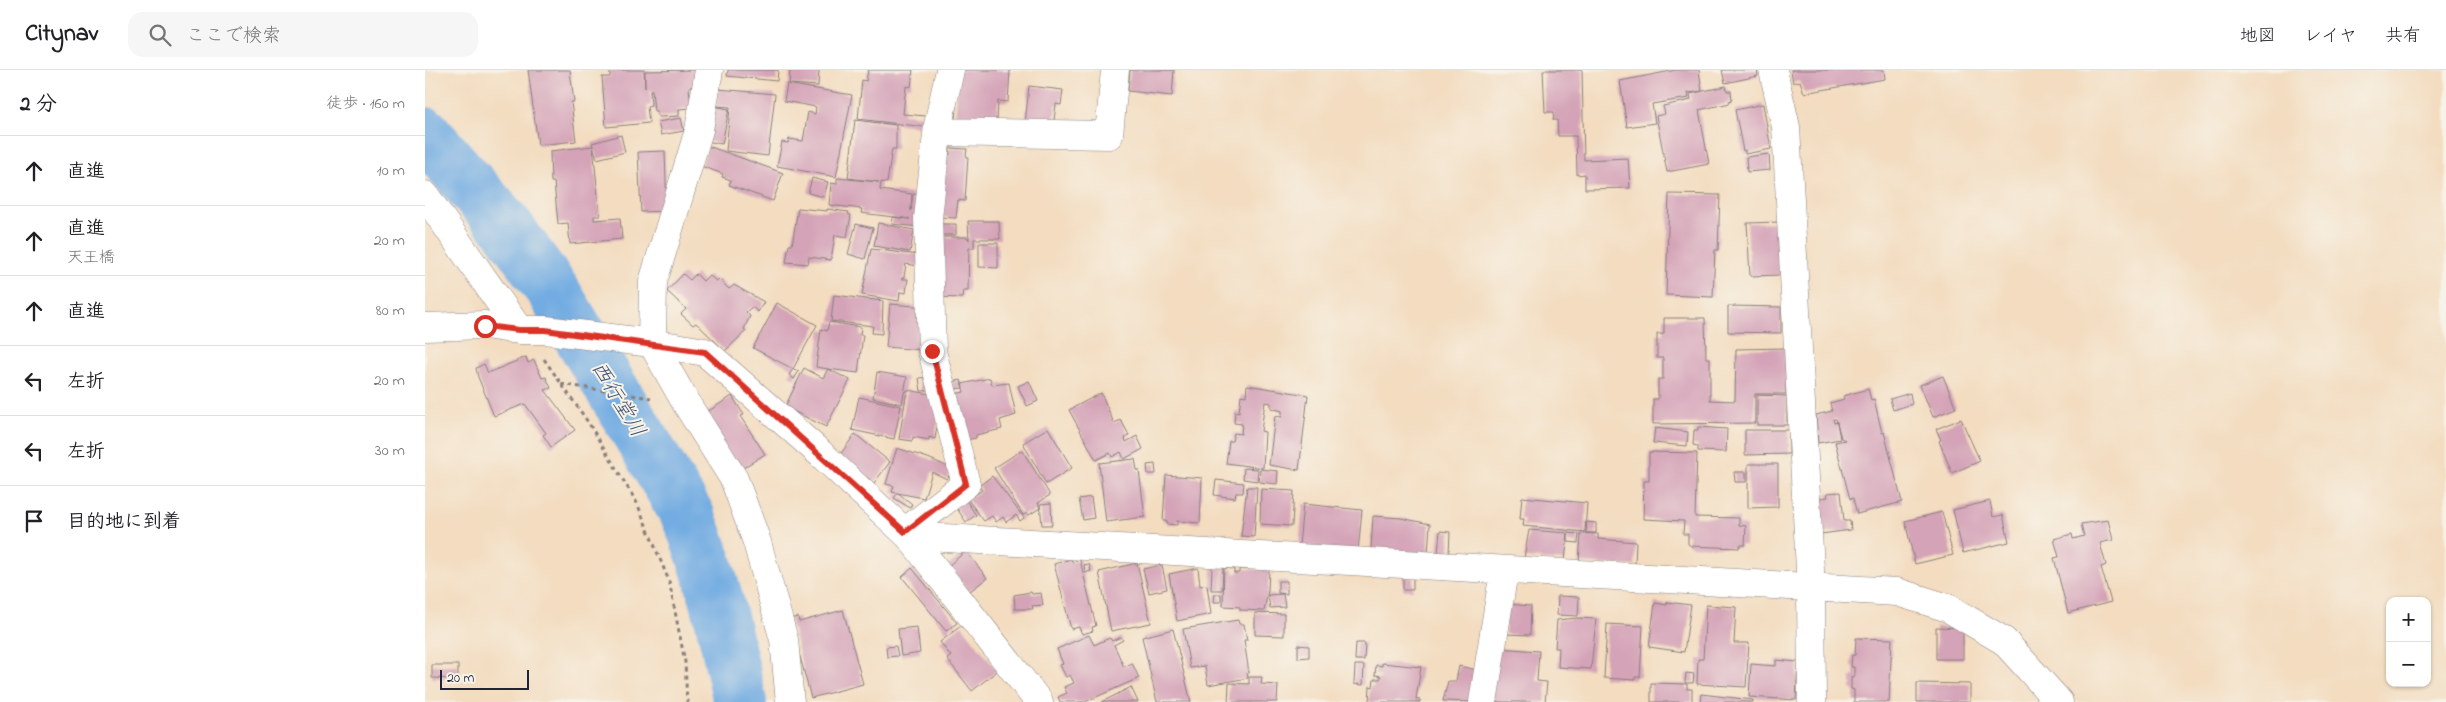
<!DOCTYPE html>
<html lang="ja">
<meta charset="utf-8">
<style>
:root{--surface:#fff;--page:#f6f6f6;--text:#202124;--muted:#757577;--line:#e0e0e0}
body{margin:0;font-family:"Indie Flower","Klee One",sans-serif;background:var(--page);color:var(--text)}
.controls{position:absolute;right:15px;bottom:15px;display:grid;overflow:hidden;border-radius:10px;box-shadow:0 1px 4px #0004}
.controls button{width:45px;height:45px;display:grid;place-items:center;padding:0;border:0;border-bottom:1px solid var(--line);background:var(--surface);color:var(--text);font:25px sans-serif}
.scale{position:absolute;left:15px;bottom:12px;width:89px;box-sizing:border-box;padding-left:5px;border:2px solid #22223b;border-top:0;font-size:14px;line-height:18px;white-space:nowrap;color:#22223b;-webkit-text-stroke:4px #f7f3e8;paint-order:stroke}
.stop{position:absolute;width:15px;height:15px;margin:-11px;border:4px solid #d93025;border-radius:50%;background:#fff}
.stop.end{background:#d93025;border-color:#fff;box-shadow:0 1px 5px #0008}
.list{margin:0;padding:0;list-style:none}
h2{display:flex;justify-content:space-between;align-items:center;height:65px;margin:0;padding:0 20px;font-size:21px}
h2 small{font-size:16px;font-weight:400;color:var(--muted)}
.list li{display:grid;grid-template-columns:32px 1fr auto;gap:15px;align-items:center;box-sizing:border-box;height:70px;padding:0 20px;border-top:1px solid var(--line)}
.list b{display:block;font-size:19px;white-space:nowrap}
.list p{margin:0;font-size:16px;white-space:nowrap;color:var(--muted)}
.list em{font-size:16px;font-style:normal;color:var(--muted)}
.icon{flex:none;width:28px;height:28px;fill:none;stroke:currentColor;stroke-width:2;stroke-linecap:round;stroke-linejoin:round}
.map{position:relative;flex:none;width:2021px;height:632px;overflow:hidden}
header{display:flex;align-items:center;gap:30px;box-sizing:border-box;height:70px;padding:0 25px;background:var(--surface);border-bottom:1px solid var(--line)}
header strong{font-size:24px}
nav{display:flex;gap:28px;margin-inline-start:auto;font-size:18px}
.search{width:350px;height:45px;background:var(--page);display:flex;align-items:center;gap:12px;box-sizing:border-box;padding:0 18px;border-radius:15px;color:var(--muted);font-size:19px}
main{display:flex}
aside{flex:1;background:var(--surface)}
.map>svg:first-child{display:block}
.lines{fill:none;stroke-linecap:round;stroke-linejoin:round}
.river{stroke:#72ace2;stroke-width:54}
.building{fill:#d4a3b7}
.street-casing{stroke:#8a7f7d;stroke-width:29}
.path{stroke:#8a7f7d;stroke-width:3;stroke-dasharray:4 4;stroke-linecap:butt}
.street{stroke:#fff;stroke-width:28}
.path-bridge{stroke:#8a7f7d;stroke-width:3;stroke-dasharray:4 4;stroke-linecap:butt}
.route{stroke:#d93025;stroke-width:6}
.labels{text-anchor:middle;stroke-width:4;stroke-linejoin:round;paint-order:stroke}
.water-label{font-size:21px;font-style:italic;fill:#3e5275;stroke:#f7f3e8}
</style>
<header>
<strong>Citynav</strong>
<div class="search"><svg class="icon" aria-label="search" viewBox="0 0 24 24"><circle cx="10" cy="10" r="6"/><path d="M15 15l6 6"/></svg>ここで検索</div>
<nav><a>地図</a><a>レイヤ</a><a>共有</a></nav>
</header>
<main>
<aside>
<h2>2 分<small>徒歩 · 160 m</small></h2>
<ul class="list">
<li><svg class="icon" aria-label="ahead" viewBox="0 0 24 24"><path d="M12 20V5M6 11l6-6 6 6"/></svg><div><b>直進</b></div><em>10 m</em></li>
<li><svg class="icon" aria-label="ahead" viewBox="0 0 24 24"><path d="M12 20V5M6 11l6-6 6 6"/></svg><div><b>直進</b><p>天王橋</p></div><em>20 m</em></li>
<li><svg class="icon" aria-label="ahead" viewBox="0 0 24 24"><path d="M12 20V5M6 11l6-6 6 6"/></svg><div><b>直進</b></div><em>80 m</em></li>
<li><svg class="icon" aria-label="left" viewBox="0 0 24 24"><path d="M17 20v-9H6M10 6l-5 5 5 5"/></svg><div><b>左折</b></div><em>20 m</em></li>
<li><svg class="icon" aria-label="left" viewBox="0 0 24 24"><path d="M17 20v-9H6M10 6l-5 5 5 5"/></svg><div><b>左折</b></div><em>30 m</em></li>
<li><svg class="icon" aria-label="arrive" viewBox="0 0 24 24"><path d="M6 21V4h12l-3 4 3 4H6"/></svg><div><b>目的地に到着</b></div></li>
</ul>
</aside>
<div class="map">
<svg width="2021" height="632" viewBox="0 0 2021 632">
<rect width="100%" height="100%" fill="#f7f3e8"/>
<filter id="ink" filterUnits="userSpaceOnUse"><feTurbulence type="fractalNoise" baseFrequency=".02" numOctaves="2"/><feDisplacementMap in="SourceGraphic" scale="10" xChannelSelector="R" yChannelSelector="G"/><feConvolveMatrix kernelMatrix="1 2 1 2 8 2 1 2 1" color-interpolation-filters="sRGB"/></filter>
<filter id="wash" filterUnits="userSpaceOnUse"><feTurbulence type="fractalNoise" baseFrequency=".0096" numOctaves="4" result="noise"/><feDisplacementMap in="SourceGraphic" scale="20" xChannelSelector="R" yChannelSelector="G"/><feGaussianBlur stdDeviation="1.12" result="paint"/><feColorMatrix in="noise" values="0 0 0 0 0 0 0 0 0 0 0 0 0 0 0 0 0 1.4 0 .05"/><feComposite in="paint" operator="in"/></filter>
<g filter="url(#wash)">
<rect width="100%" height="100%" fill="#f3dcbf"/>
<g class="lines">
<path class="river" d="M0 64 82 157 128 221 262 444C289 505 301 568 315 632"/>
</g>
<g id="blocks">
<path class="building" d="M103 0H145L149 32H146L151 71 113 75Z
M185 0H219L220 18V1L272 0 274 16 264 17 266 38 254 39V46L233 47 232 41H229L227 20H225L226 35 222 36 224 53 181 57 177 7H185Z
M303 0H353L352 11 302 6Z
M365 0H394L393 16 364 14Z
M443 0H488L486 17 481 16 478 44 501 46 500 57 433 49 437 10 441 11Z
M534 0H585L583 32 573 31 572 52 530 50Z
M705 0H749L747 26 703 21Z
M1118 0H1157L1159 90 1203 88 1205 118 1160 119V104L1152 105 1151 66H1133L1132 50H1128L1129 42H1120Z
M1251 0H1274L1277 21 1263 23 1264 28 1227 34 1230 53 1202 57 1195 11Z
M1297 0H1332L1333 6 1300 13Z
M1366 0H1459L1460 9 1379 23 1375 11 1368 13Z
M362 14 427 25 411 107 352 96 357 72 363 73 364 69 378 71 383 42 390 44 391 37 359 31Z
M604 16 638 20 636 35 631 34 628 58 600 54Z
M1301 16 1302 21H1306L1307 30 1304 31 1305 33 1274 40 1284 94 1242 102 1231 46 1240 44 1238 36 1266 30 1265 24Z
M293 19 350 24 343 86 301 81 305 37 291 36Z
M1338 34 1346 79 1320 84V80L1318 81 1310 40Z
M288 36 304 39 297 74 281 71Z
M256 48 259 61 236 65 233 52Z
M430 50 471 55V79H467L462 113 456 112 455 120 487 124 486 141 488 124 498 125 493 157 467 154 468 147 485 149 436 143 437 139 404 135 406 113 412 114V108L454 112 423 108Z
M196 65 200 82 172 89 167 73Z
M168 76 175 146H169V150L195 148 197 169 145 174 143 153 133 154 129 112H126L125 81Z
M283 76 358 103 348 131 304 115 306 110 297 107 298 104 276 96Z
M525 78 542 79 541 86 543 87 540 131 533 130 531 148 513 147 518 84 525 85Z
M240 81 242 141 216 142 213 82Z
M1344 84 1345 100 1322 102 1321 87Z
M387 108 403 112 399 127 383 123Z
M1244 124 1295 125 1293 180H1290L1288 227 1241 225Z
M373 138 402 141V139L424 142 423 144 426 145 422 167 410 165 406 190 384 187 383 194 361 192 364 175H367Z
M543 151H574L575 169H549V178H544L543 221H538L537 228 510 227 511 167H542L544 170Z
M1355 152 1357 205 1325 206 1322 153Z
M453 153 489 160 485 182 449 176Z
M431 154 448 158 440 189 423 184Z
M509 154H531V165H509Z
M554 173H573V198L554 197Z
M446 179 495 185 494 196 481 194 479 207 476 209H483L481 223 475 222 474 231 437 225Z
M258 204 265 210 271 204 278 211 284 205 291 211 294 209 304 219 309 215 339 232 333 242 327 237 321 242 325 246 319 259 321 261 300 281 271 253 268 255 256 244 261 239 242 221Z
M409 225 458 231 457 264 447 263 448 256 406 251Z
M352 233 392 255 368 299 374 301 369 309 364 305 368 299 328 278Z
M465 234 501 237 497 280 461 277Z
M1303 236 1356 237V263L1303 262Z
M1239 248H1280L1281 288H1285V330L1310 331 1311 279 1362 278 1361 324H1330V353L1228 354V329H1233V309H1238V288H1232V264H1239Z
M404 252 436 257 435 265H438L433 303 403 299 425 310 401 357 360 337 379 298 398 308 403 299 391 297 396 259 402 261Z
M101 287 103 293 109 290 117 308 121 307 126 318 120 320 150 360 126 377 118 365 121 363 100 334 69 346 53 307 51 298 59 294 63 303Z
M452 302 482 307 477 334 448 328Z
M1518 306 1531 338 1508 347 1495 315Z
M508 307 509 320 496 321 494 308Z
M565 308 567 315 584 313 591 345 575 350 577 359 551 365V368L541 370 530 324 539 322 537 314Z
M536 310 538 318 528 319 527 312Z
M604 311 613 331 602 336 593 316Z
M822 315 883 325 874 400 844 395 850 346 857 347V341L846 338V333L840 332 836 361 840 362 838 398 801 393 804 371H807L809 363 816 364 817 354 809 353 810 341 814 342 816 325 821 326Z
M1443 319 1446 330 1449 329 1457 363 1459 362 1477 432 1432 444 1428 428 1425 429 1410 372 1420 370 1416 368 1411 349H1408L1409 353 1412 352 1415 369 1393 373 1391 345 1407 341 1405 333 1419 329 1418 326Z
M482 320 511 325 516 332 510 369 504 367V370L488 367 487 371 474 369Z
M676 323 689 353 696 350 704 365 700 368 701 372 712 366 718 379 699 389 696 382 687 387 685 383 671 390 644 340Z
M1485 323 1487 334 1468 340 1465 329Z
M1332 325 1362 326V355H1332Z
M307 326 319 345 315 346 340 384 315 400 279 344Z
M434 327 476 336 469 369 427 360Z
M1536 349 1555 391 1527 403 1514 371 1516 370 1511 359Z
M1273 357 1302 359 1301 382 1273 381V376L1268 375 1269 360H1273Z
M623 358 647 398 621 414 598 373Z
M1230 358 1263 362 1262 376 1228 373Z
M1320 360H1364V384L1320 385Z
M430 364 465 392 449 413 414 386Z
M472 378 503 388 528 399 522 409 507 402 499 428 467 422 469 416 461 414Z
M597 380 625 425 613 433 615 438 604 445 602 443 598 445 569 398Z
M1224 382 1272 383 1270 447 1314 448V455L1321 456 1320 475H1315L1314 478 1266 476 1263 474V464H1258L1259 451 1218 449 1219 411H1224Z
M710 389 712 400H714L720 447 681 452 674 393Z
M730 394 731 404H723L722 395Z
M1323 394H1353V437L1323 438Z
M819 398 833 399 832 411 818 409Z
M835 399 853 401 852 414 834 412Z
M1309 402H1321V412H1310Z
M741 405 777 408 775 453 752 451V455L742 454V451H738Z
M567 406 599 448 595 451 591 445 581 452 578 447 571 452 567 446 559 451 543 430 557 420 554 416Z
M791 410 819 413 818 423H811L810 428 789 425Z
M822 417H832L829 467 816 466Z
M836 419 869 421 867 456 835 454Z
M1416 422 1419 451H1425L1426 460 1396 464 1395 428 1403 427 1402 423Z
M473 423 487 434 485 438 469 428Z
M666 427 669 448 658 450 654 429Z
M1097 427 1162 433 1160 462 1098 456 1099 449H1095Z
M541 430 551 445 541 452 531 437Z
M1565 431 1568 447 1578 445 1584 472 1538 483 1528 440Z
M626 433 627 455H617L615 434Z
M878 434 937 440 933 482 874 476Z
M1517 442 1528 485 1490 494 1480 451Z
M948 446 976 448 1005 454 1003 484 946 479Z
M1683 450 1688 470 1675 473 1681 495 1676 497 1686 532 1643 543 1629 488 1634 487 1629 469 1647 464 1648 469 1659 466 1656 454Z
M1162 452 1171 453V463H1161Z
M1104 460 1143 463 1140 491 1099 488Z
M1015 461 1025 462 1024 484 1013 483Z
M1143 463 1154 464 1153 473 1143 472Z
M1156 463 1173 464V469L1211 472 1210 496 1154 493Z
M541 481 562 508 544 522 523 496Z
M646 489 647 492 655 490 671 556 667 557 668 561 657 564 654 557 646 559 629 494Z
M712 493 726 553 686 561 674 502Z
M664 494 666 501 660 503 659 495Z
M737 495 742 519 724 523 718 499Z
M787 497 798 498 797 520H786Z
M487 498 532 553 521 561 477 507Z
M773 498 775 516 782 515 786 544 752 551 744 504Z
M799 498 809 499V503H814V499L844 500 843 521 839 541 815 540V537L798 536Z
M978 508H988V520H978Z
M853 511H862V524L853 523Z
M606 522 607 524 616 523 618 535 607 536 608 539H590L589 525Z
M790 524H796V532H789Z
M858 524 860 537 845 538 843 525Z
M1133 526 1154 527 1153 546 1132 545Z
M1242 532 1266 535 1259 582 1224 577 1230 533 1242 535Z
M1082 534 1106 536 1105 565 1080 564Z
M1281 535 1311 537 1309 573H1324L1321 617 1272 614 1273 589H1278Z
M418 540 438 614 386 628 365 549 373 547 374 552Z
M830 543 859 544V566L830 565Z
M1152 548 1171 549 1166 599 1133 597 1134 578H1130L1132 550Z
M813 550 814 554H819L822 570H819L824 603H822L823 608 783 615 780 596 765 598 758 559Z
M1182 554 1218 556 1215 607H1210V610L1179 608Z
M537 555 572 601 547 621 522 589 526 586 515 572Z
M492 557 495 583 476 586 473 559Z
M1511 557 1538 558V589H1511Z
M748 559 766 632H732L717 567Z
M664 565 669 575 680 570 685 568 687 571 696 567 698 570 689 575 699 597 707 593 714 608 660 632H635L633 627 642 623 639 617 649 613 645 605 641 607 635 595 638 594 632 579Z
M1431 568 1467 569 1464 632H1429V620L1426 619V607L1429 606V597H1426L1427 585H1430Z
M931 573H940L939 590H930Z
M873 575 884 576V587L873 588Z
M471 576 473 586 462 587 461 577Z
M1072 578 1114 581 1112 611 1122 612 1120 632H1065Z
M1351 590 1373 592 1371 630 1324 627 1326 594 1351 596Z
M957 593 996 597 991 629 995 630V632H944L945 616 948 617 949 609H955L956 606 950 605 951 595 957 596Z
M7 595H33V609L7 608Z
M930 595H939L938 615 929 614Z
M1034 596 1057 601 1050 632 1018 631 1023 611H1031Z
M1261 603 1269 604 1268 613H1260Z
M824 607H837L836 614 853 615 852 632H803L804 613 824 614Z
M1226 613 1262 614V619H1267V632H1226Z
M1492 613 1545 614V632H1492Z
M706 617 713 632H677Z
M1276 624 1328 630V632H1275Z"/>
</g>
</g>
<g filter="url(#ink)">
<use href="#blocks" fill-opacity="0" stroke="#8a7f7d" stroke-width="1"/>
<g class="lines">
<defs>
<path id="street" d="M284 0 274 60 228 212 227 273 261 333 309 409 332 472 359 570 365 632
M1348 0 1361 57 1386 518 1387 632
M513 62 684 65 690 0
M0 125 94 260
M0 257 60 255 94 260H120L227 273 280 282 396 384 484 466 614 632
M480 462 541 414 507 281 503 148 513 55 525 0
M484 466 1472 522 1523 538 1579 571 1634 632
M1058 632 1079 501"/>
</defs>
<use href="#street" class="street-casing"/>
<path class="path" d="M119 289 163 352 212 433 244 511 260 592 262 632"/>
<use href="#street" class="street"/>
<path class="path-bridge" d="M136 314 226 328"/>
</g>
</g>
<g class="lines" filter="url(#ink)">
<path class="route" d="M60 256 94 260H120L280 282 480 462 541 414 507 281"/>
</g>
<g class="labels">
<g class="water-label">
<text transform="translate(194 329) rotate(59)" y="7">西行堂川</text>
</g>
</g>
</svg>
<div class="controls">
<button>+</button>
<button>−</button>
</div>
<div class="scale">20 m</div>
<div class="stop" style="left:60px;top:256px"></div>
<div class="stop end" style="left:507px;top:281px"></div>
</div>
</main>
